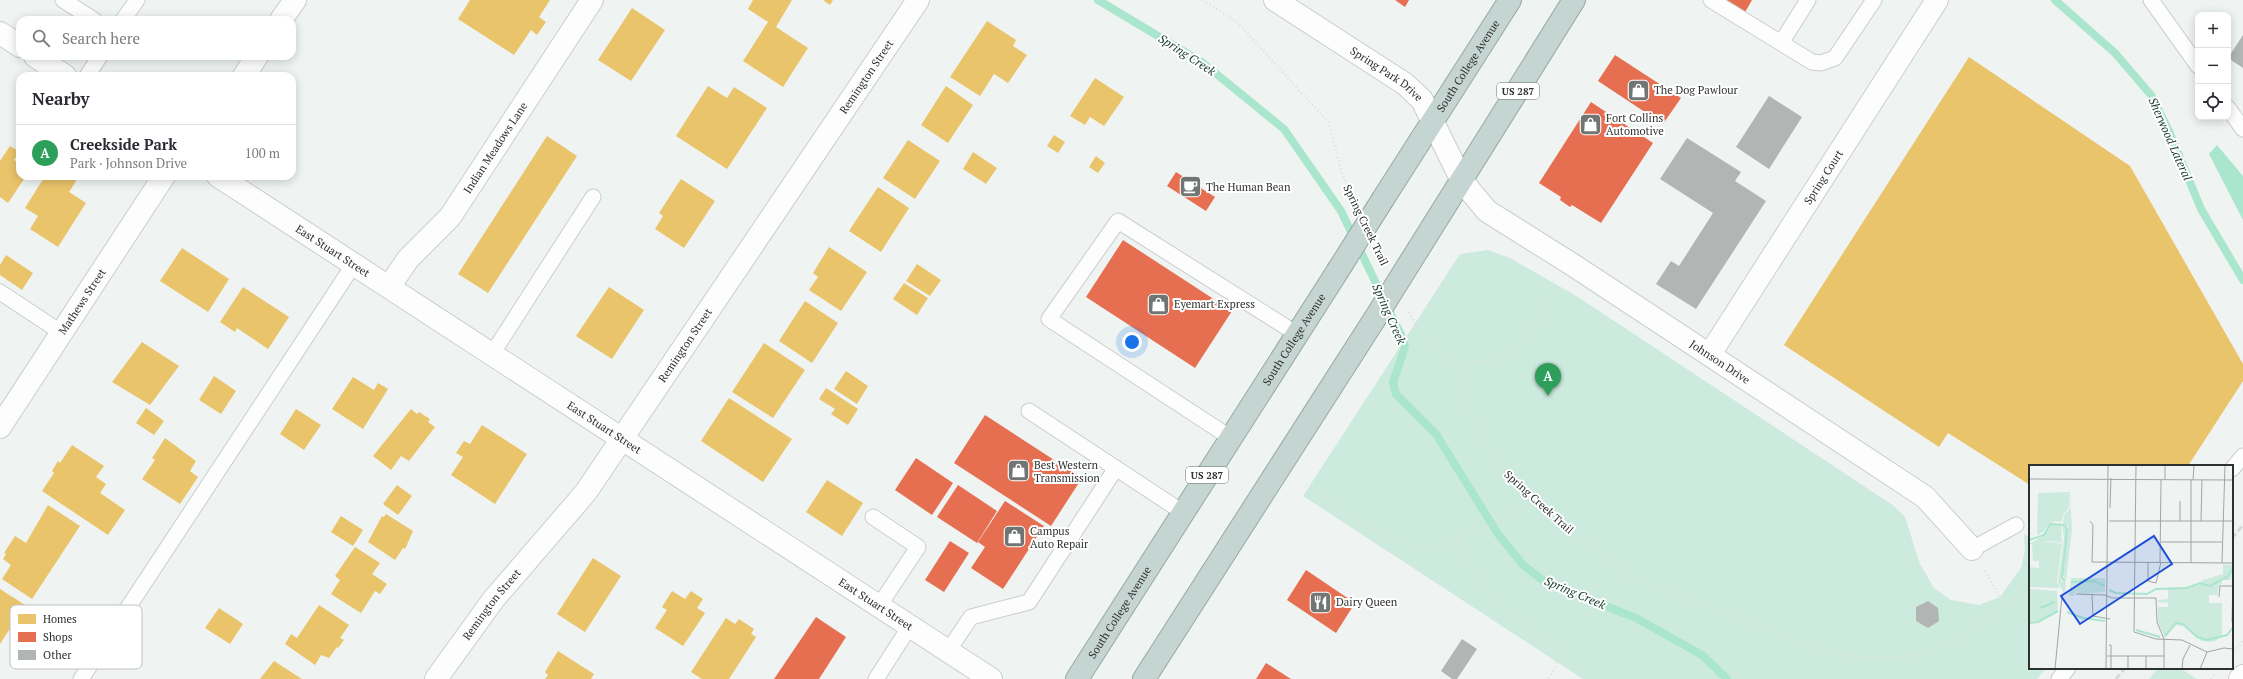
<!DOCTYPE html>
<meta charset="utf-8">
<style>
:root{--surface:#fff;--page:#f7f7f7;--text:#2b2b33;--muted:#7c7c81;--line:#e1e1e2;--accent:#d93025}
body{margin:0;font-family:"PT Serif",serif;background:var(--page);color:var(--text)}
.controls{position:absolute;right:12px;top:12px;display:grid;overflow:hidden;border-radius:8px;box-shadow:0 2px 10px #0003}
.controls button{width:36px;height:36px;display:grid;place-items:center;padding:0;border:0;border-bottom:1px solid var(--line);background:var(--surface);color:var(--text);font:20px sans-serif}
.you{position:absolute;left:1132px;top:342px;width:14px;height:14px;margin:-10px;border:3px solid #fff;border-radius:50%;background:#1a73e8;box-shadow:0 0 0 6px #1a73e833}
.badge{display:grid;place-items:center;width:26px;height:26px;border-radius:50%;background:var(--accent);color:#fff;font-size:13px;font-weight:700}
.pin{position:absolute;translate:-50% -33px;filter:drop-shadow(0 1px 2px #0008)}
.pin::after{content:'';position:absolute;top:21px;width:14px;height:12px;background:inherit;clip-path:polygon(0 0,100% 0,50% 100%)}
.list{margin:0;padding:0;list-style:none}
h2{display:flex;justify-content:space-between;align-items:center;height:52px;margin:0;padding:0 16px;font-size:17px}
h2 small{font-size:13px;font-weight:400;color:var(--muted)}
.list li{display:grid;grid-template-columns:26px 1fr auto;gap:12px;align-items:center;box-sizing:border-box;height:56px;padding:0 16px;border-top:1px solid var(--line)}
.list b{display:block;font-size:15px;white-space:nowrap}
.list p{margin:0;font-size:13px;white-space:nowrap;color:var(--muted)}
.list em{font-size:13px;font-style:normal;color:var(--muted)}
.icon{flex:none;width:22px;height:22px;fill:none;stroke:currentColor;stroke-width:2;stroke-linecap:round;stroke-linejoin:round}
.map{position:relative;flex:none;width:2243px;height:679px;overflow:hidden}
.search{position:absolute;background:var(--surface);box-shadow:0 2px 10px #0003;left:16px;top:16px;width:280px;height:44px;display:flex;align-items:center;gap:10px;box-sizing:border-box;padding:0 14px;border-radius:12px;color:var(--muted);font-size:15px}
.panel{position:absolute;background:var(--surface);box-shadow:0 2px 10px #0003;left:16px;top:72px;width:280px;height:108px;border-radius:12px}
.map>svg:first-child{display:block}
.green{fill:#cdeade}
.water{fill:#aae5ce}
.homes{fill:#e9c46a}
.shops{fill:#e76f51}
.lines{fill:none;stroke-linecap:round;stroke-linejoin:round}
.stream{stroke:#aae5ce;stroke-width:8}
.building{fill:#b1b5b3}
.lane-casing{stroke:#cacecc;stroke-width:17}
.street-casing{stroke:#cacecc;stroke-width:24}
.highway-casing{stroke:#95a9a2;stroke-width:24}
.path{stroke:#dddfde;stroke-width:2.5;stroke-dasharray:1 3;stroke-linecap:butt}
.lane{stroke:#fdfdfd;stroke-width:15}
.street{stroke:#fdfdfd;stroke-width:22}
.highway{stroke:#c5d5d1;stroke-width:22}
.rail{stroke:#d7d9d8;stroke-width:3;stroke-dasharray:6 3;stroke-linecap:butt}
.highway-bridge-casing{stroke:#95a9a2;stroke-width:24;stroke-linecap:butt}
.highway-bridge{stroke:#c5d5d1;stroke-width:22}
.labels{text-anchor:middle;stroke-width:4;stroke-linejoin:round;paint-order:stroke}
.shield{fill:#fff;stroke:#6c6f6d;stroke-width:1}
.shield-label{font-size:10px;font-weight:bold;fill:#2d312f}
.street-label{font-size:11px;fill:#2d312f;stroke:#fff}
.poi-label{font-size:11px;fill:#2d312f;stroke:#fff;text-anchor:start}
.water-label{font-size:12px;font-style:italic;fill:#1b4032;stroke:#fff}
.inset-river{fill:none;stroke:#aae5ce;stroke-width:2}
.inset-road{fill:none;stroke:#a1a6a4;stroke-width:1}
.view{fill:#1d4ed8;fill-opacity:0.15;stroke:#1d4ed8;stroke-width:2}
.inset-edge{fill:none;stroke:#2d312f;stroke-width:2}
.key{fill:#fff;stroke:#c0c1c1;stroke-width:1}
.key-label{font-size:11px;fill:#2d312f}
</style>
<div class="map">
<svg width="2243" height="679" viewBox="0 0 2243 679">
<rect width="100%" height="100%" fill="#eff4f2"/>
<path class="green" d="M1488 250 1510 258 1578 297 1894 506 1905 517 1920 564 1934 588 1951 600 1979 605 2000 597 2021 568 2025 550 2024 534 2030 538V668H2046L2037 679H1583L1303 496 1460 254Z
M2158 668H2180L2197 679H2149Z"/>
<path class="water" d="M2217 145 2243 176V220L2209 154Z"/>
<path class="homes" d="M470 0H550L539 17 546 22 537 35 531 30 514 55 458 19Z
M753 0H792L776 27 808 48 783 87 743 61 768 22 748 9Z
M823 0H833L830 5Z
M632 8 665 30 631 81 598 60Z
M987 21 1016 40 1013 46 1027 55 1008 83 994 74 980 96 950 77Z
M1969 57 2130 166 2243 364V381L2188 466H2030V485L1948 433 1939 447 1784 345Z
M1095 78 1124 97 1104 126 1090 117 1085 125 1070 116Z
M708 86 727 98 734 87 767 108 727 169 676 136Z
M946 86 973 105 948 143 921 125Z
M1054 135 1065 142 1058 153 1047 146Z
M547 136 577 156 488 293 458 274Z
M908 140 940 161 915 199 883 178Z
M10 146 20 152 14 160 20 164V176H26L8 203 0 197V161Z
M973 152 997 168 986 184 963 169Z
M1096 156 1105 163 1098 173 1089 167Z
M45 176H75L78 178 69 192 86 203 58 247 30 229 38 216 25 208Z
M681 179 715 201 684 248 655 229 663 216 659 213Z
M878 187 909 208 881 252 849 231Z
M829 247 867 272 841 311 809 290 818 277 813 273Z
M182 248 229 279 208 312 160 281Z
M6 255 33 273 22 290 0 275V265Z
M917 264 941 280 930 296 906 281Z
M904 283 928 298 917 315 893 299Z
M243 287 289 317 268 349 237 328 235 332 220 322Z
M609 287 644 310 612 359 576 336Z
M805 301 838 323 812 363 779 341Z
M142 342 179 366 150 405 112 382Z
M764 343 805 370 773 418 732 392Z
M846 371 868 386 857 404 834 389Z
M214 376 236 391 221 414 199 400Z
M353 377 374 390 378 383 388 389 363 429 332 409Z
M826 388 858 409 848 425 831 414 835 409 819 399Z
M729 398 792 439 763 482 701 441Z
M146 408 164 421 154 435 136 423Z
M296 409 321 425 304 450 280 434Z
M411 409 417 414 419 412 430 419 428 422 435 427 409 461 401 456 391 470 373 456Z
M482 425 527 454 495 504 451 475 463 457 456 453 464 441 470 444Z
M165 438 196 461 190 471 198 477 180 504 142 479 155 460 152 458Z
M72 445 104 466 96 477 106 484 100 493 125 510 108 535 42 491 54 473 52 471 58 461 60 463Z
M827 480 863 503 842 536 806 512Z
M397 485 412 496 398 515 383 504Z
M48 505 80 526 32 599 2 579 11 565 3 559 6 554 4 553 15 536 26 543Z
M386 514 413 531 405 549 403 548 395 560 368 542 382 516 384 517Z
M341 516 363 530 353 546 331 532Z
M355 547 380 563 372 574 387 584 380 594 375 591 361 613 331 594 340 580 335 576Z
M593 558 621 576 585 632 557 614Z
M0 589 25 605 23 608 30 613 17 632 11 627 0 644Z
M672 591 685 599 691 591 703 599 697 608 705 613 683 646 655 628 667 610 662 607Z
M319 605 349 625 340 638 344 640 338 648 337 647 329 658 321 655 315 665 285 644 291 634 297 638Z
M219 608 243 624 230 644 205 628Z
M726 618 735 624 739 619 754 629 751 634 756 637 729 679H702L691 672Z
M558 651 594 674 591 679H545L548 675 545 672Z
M274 661 302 679H260Z"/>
<path class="shops" d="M1395 0H1409L1405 7Z
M1717 0H1752L1743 16Z
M1615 55 1681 98 1663 124 1598 81Z
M1591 102 1653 143 1601 223 1572 205 1570 207 1560 200 1561 197 1539 183Z
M1176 172 1215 197 1206 211 1167 186Z
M1123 240 1232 311 1195 368 1086 297Z
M985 415 1082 478 1051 526 954 463Z
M916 458 953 483 932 515 895 490Z
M958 485 997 511 977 543 937 517Z
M1005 501 1044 526 1003 589 971 568 985 547 978 542Z
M950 541 969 553 944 592 925 580Z
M1306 570 1355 603 1336 633 1287 600Z
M816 617 846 637 819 679H774Z
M1266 663 1291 679H1256Z"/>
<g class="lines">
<path class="stream" d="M1098 0 1203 63 1284 129 1341 211 1403 339 1405 347 1393 382 1396 394 1436 434 1498 534 1523 565 1545 582 1636 618 1702 655 1727 679
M2055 0 2115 53 2151 95 2169 131 2201 209 2243 280"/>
</g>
<path class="building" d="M2243 35V68L2228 58Z
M1769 96 1802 117 1769 169 1736 147Z
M1687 138 1741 172 1735 181 1766 201 1696 309 1656 284 1671 261 1679 266 1713 213 1660 179Z
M1928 601 1938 608 1939 621 1928 628 1916 621V607Z
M1462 639 1477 649 1457 679H1452L1441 671Z"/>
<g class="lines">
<defs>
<path id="lane" d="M63 0 94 20
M1711 0 1812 62 1821 63 1835 58 1874 0
M2151 0 2198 66
M123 20 137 0
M1781 43 1808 0
M87 76 100 56
M2228 108 2243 129
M0 292 62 333
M492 354 593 197
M1029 411 1184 513
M1231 438 1049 319 1118 221 1297 334
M2232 469 2243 456
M873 517 918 547 879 606
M1972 549 2016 525
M948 651 971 617 1029 602 1116 468
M81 679 354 264
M876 679 910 626
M2059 679 2068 668"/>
<g id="street">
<path id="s1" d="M1275 0 1405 84 1422 100 1462 181 1487 211 1573 265 1925 497 1972 549"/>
<path d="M281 20 295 0"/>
<path d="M0 33 20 46"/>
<path d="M35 56 65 76"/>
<path d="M244 76 257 56"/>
<path id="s2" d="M218 176 991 679"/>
<path id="s3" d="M389 287 408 259 450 217 592 0"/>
<path id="s4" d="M1710 354 1937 0"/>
<path id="s5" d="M0 427 164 176"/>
<path id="s6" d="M436 679 493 600 586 492 918 0"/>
<path d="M2240 679 2243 676"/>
</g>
<g id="highway">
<path id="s7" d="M1383 199 1510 0"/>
<path d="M1419 248 1574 0"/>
<path id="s8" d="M1077 679 1337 272"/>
<path d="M1144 679 1374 320"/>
</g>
</defs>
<use href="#lane" class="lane-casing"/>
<use href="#street" class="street-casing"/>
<use href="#highway" class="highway-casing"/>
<path class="path" d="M1203 0 1238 23 1329 123 1342 173 1353 200
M1409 312C1422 338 1431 349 1457 362L1464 393 1477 432 1500 467 1536 501 1627 575 1825 652 1868 658 1904 657 1930 652 1956 641 1982 624 2004 605 2030 592
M1457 362C1521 367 1530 332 1560 285
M1306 485C1337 504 1378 537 1412 546 1441 554 1511 517 1536 501
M1459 539C1469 564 1483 588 1502 607 1512 617 1554 643 1557 651 1561 661 1553 671 1548 679
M1985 571 2004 605
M2234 651 2243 641
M2211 679 2215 674"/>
<use href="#lane" class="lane"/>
<use href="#street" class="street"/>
<use href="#highway" class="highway"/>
<path class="rail" d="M2232 538 2243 525
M2116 679 2125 668"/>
<defs>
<path id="highway-bridge" d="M1337 272 1383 199
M1374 320 1419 248"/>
</defs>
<use href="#highway-bridge" class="highway-bridge-casing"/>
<use href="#highway-bridge" class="highway-bridge"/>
</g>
<defs>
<symbol id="shop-square" viewBox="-11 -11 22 22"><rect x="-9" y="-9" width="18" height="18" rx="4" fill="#717573" stroke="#fff"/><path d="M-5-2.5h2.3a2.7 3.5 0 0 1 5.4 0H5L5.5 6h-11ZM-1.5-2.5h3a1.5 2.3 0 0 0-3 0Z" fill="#fff"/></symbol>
<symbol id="cafe-square" viewBox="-11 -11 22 22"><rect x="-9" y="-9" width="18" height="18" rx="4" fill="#717573" stroke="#fff"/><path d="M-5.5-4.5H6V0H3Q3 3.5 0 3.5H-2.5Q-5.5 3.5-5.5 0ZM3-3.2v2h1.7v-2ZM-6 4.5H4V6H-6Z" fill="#fff"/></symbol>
<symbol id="restaurant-square" viewBox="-11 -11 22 22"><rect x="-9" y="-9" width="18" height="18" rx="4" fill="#717573" stroke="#fff"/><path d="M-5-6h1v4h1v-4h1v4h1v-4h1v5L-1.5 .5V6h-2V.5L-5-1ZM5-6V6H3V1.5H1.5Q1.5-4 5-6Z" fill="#fff"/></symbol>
</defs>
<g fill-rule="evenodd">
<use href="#shop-square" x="1626" y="78" width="25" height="25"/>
<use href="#shop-square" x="1578" y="112" width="25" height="25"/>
<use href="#cafe-square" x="1178" y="174" width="25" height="25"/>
<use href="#shop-square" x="1146" y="292" width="25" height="25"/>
<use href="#shop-square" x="1006" y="458" width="25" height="25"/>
<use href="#shop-square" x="1002" y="524" width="25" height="25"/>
<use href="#restaurant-square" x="1308" y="590" width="25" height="25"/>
</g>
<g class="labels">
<g class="shield">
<rect x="1497" y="83" width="42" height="16" rx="3"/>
<rect x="1186" y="467" width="42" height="16" rx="3"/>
</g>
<g class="shield-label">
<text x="1518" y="95">US 287</text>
<text x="1207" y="479">US 287</text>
</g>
<g class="street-label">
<text dy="4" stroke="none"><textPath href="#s7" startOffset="158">South College Avenue</textPath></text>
<text dy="4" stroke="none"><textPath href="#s1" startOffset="134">Spring Park Drive</textPath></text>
<text dy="4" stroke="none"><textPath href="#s6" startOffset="741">Remington Street</textPath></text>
<text dy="4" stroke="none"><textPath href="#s3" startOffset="176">Indian Meadows Lane</textPath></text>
<text dy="4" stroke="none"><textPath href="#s4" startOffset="210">Spring Court</textPath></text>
<text transform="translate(1366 225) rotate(64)" y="4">Spring Creek Trail</text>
<text dy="4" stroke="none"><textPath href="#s2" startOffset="137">East Stuart Street</textPath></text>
<text dy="4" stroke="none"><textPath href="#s5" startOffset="150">Mathews Street</textPath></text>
<text dy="4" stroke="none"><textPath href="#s8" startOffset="403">South College Avenue</textPath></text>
<text dy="4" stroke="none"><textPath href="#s6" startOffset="417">Remington Street</textPath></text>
<text dy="4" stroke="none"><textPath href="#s1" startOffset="585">Johnson Drive</textPath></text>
<text dy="4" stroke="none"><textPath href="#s2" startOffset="461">East Stuart Street</textPath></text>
<text transform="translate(1539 502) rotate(42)" y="4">Spring Creek Trail</text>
<text dy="4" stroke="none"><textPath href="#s6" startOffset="93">Remington Street</textPath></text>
<text dy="4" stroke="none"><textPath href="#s2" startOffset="785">East Stuart Street</textPath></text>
<text dy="4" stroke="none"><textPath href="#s8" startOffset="79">South College Avenue</textPath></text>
</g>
<g class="poi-label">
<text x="1654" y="94">The Dog Pawlour</text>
<text x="1606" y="122">Fort Collins<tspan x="1606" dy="13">Automotive</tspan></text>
<text x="1206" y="191">The Human Bean</text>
<text x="1174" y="308">Eyemart Express</text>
<text x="1034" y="469">Best Western<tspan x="1034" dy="13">Transmission</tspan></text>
<text x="1030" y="535">Campus<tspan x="1030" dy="13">Auto Repair</tspan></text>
<text x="1336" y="606">Dairy Queen</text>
</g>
<g class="water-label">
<text transform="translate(1187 55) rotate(33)" y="4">Spring Creek</text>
<text transform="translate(2170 139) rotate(66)" y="4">Sherwood Lateral</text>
<text transform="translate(1389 314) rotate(66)" y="4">Spring Creek</text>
<text transform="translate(1575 593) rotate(23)" y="4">Spring Creek</text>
</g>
</g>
<g transform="translate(2029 465)">
<rect width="204" height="204" fill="#eff4f2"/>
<path d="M41 27 43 64 37 115 34 111 39 61 34 58 35 50 41 44ZM41 27 40 43 34 50 32 57 27 56 19 59 15 66 8 70 9 28ZM21 59H32L33 78 23 76 0 79 14 71ZM33 60 37 63V69L32 116 37 117 36 130 29 117 35 73ZM23 77 33 79 28 117 31 123 0 122V102L10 103V96H4L3 78ZM194 99 204 100 202 115H193V119L189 123V130H180V138H193V172L184 177 173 176 156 162 146 159 136 173 129 157V142H139V138L129 137V135L139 134V123L167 121 174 115 194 109ZM42 113H76V127L51 129 47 126 45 131H40ZM0 124 28 126 29 146 10 156 0 157Z" fill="#cdeade"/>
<path class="inset-river" d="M0 75 15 70 21 59 36 60 38 65 33 113 36 116M42 117 65 116 76 121M80 125 87 128 118 129 127 124 158 123 171 118 181 121 199 111 204 103M11 143 26 137M38 147 54 153 76 156M0 158 9 157 29 146M107 165 131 172M136 171 147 158 154 159 168 172 178 175 198 170 204 162"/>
<path class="inset-road" d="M107 0 105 167 127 174 153 175 178 187 195 183 204 184M0 14 204 15M136 15V0M164 15 165 0M81 43 82 13M61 56 64 60 63 97 204 98M80 56H204M151 56V36M172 56 173 15M132 77H193M119 97V116L127 118 132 97M131 97 132 15M162 98V15M193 98 196 0M47 129 76 130 83 133H127L128 157 135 174V204M63 130 64 151 81 154M190 132 191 121H203M203 157 204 113M80 180H82V204M78 191H135M26 204 33 131M77 204 79 0M99 204V191M117 204V191M153 204 154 194 161 180M171 204 178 187"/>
<path class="view" d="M125 71 143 99 51 159 32 131Z"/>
<rect width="204" height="204" class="inset-edge"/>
</g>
<rect x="10" y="605" width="132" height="64" rx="6" class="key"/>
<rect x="18" y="614" width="18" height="10" fill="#e9c46a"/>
<rect x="18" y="632" width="18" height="10" fill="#e76f51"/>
<rect x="18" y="650" width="18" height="10" fill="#b1b5b3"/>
<g class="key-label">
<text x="43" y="623">Homes</text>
<text x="43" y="641">Shops</text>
<text x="43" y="659">Other</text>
</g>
</svg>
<div class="controls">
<button>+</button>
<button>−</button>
<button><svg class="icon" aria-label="locate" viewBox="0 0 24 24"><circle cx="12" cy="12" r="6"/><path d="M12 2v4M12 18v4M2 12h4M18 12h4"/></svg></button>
</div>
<div class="you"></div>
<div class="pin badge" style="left:1548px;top:396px;background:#2e9e5b">A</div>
<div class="search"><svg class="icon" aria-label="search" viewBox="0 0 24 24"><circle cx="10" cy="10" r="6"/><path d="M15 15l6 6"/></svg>Search here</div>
<section class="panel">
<h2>Nearby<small></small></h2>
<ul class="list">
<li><span class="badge" style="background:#2e9e5b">A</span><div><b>Creekside Park</b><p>Park · Johnson Drive</p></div><em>100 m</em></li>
</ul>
</section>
</div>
